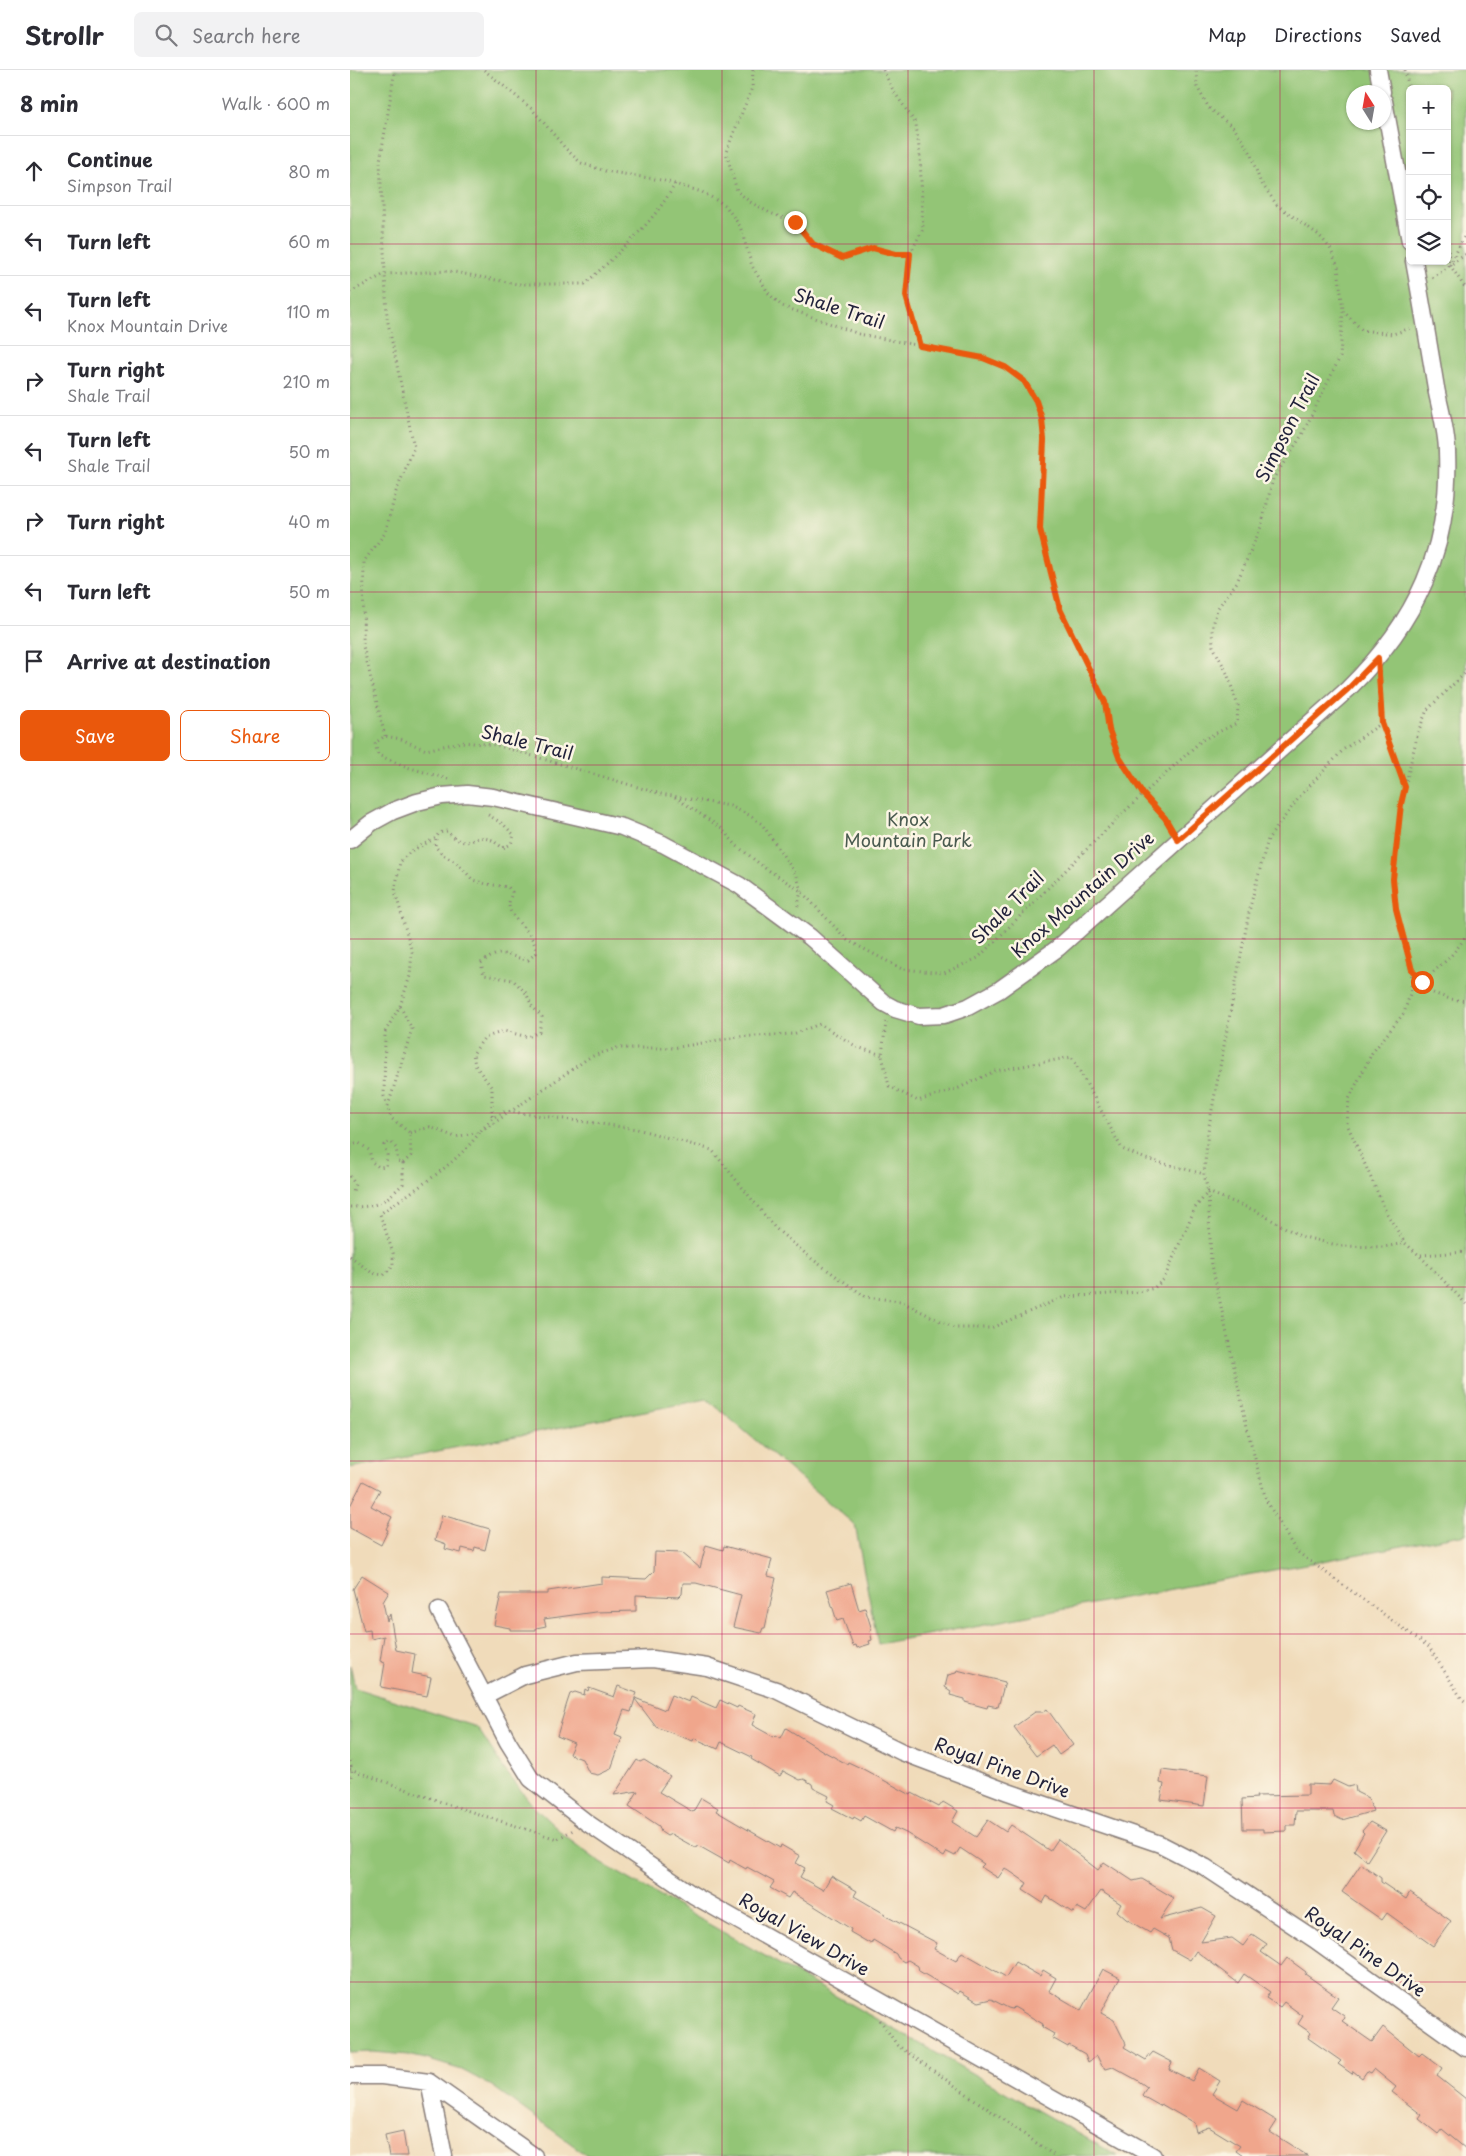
<!DOCTYPE html>
<meta charset="utf-8">
<style>
:root{--surface:#fff;--page:#f2f2f3;--text:#2b2b33;--muted:#7c7c81;--line:#e1e1e2;--accent:#ea580c}
body{margin:0;font-family:"Playpen Sans",sans-serif;background:var(--page);color:var(--text)}
.controls{position:absolute;right:15px;top:15px;display:grid;overflow:hidden;border-radius:8px;box-shadow:0 1px 4px #0004}
.controls button{width:45px;height:45px;display:grid;place-items:center;padding:0;border:0;border-bottom:1px solid var(--line);background:var(--surface);color:var(--text);font:25px sans-serif}
.compass{position:absolute;left:996px;top:15px;width:45px;height:45px;border-radius:50%;background:var(--surface);box-shadow:0 1px 4px #0004;rotate:349deg}
.stop{position:absolute;width:15px;height:15px;margin:-11px;border:4px solid #ea580c;border-radius:50%;background:#fff}
.stop.end{background:#ea580c;border-color:#fff;box-shadow:0 1px 5px #0008}
.list{margin:0;padding:0;list-style:none}
h2{display:flex;justify-content:space-between;align-items:center;height:65px;margin:0;padding:0 20px;font-size:21px}
h2 small{font-size:16px;font-weight:400;color:var(--muted)}
.list li{display:grid;grid-template-columns:32px 1fr auto;gap:15px;align-items:center;box-sizing:border-box;height:70px;padding:0 20px;border-top:1px solid var(--line)}
.list b{display:block;font-size:19px;white-space:nowrap}
.list p{margin:0;font-size:16px;white-space:nowrap;color:var(--muted)}
.list em{font-size:16px;font-style:normal;color:var(--muted)}
.actions{display:flex;gap:10px;padding:15px 20px}
.actions a{flex:1;padding:11px 0;border:1px solid var(--accent);border-radius:8px;text-align:center;font-size:18px;color:var(--accent)}
.actions .main{background:var(--accent);color:#fff}
.icon{flex:none;width:28px;height:28px;fill:none;stroke:currentColor;stroke-width:2;stroke-linecap:round;stroke-linejoin:round}
.map{position:relative;flex:none;width:1116px;height:2086px;overflow:hidden}
header{display:flex;align-items:center;gap:30px;box-sizing:border-box;height:70px;padding:0 25px;background:var(--surface);border-bottom:1px solid var(--line)}
header strong{font-size:24px}
nav{display:flex;gap:28px;margin-inline-start:auto;font-size:18px}
.search{width:350px;height:45px;background:var(--page);display:flex;align-items:center;gap:12px;box-sizing:border-box;padding:0 18px;border-radius:8px;color:var(--muted);font-size:19px}
main{display:flex}
aside{flex:1;background:var(--surface)}
.map>svg:first-child{display:block}
.green{fill:#93c576;stroke:#5a7458;fill-rule:evenodd}
.building{fill:#f0a68c}
.lines{fill:none;stroke-linecap:round;stroke-linejoin:round}
.street-casing{stroke:#897e7a;stroke-width:19}
.path{stroke:#897e7a;stroke-width:3;stroke-dasharray:1 4;stroke-linecap:butt}
.street{stroke:#fff;stroke-width:16}
.route{stroke:#ea580c;stroke-width:6}
.grid{fill:none;stroke:#c2185b;stroke-width:1;stroke-opacity:0.55}
.labels{text-anchor:middle;stroke-width:5;stroke-linejoin:round;paint-order:stroke}
.street-label{font-size:18px;fill:#22223b;stroke:#fcf5e5}
.park-label{font-size:18px;fill:#4a5b50;stroke:#fcf5e5}
</style>
<header>
<strong>Strollr</strong>
<div class="search"><svg class="icon" aria-label="search" viewBox="0 0 24 24"><circle cx="10" cy="10" r="6"/><path d="M15 15l6 6"/></svg>Search here</div>
<nav><a>Map</a><a>Directions</a><a>Saved</a></nav>
</header>
<main>
<aside>
<h2>8 min<small>Walk · 600 m</small></h2>
<ul class="list">
<li><svg class="icon" aria-label="ahead" viewBox="0 0 24 24"><path d="M12 20V5M6 11l6-6 6 6"/></svg><div><b>Continue</b><p>Simpson Trail</p></div><em>80 m</em></li>
<li><svg class="icon" aria-label="left" viewBox="0 0 24 24"><path d="M17 20v-9H6M10 6l-5 5 5 5"/></svg><div><b>Turn left</b></div><em>60 m</em></li>
<li><svg class="icon" aria-label="left" viewBox="0 0 24 24"><path d="M17 20v-9H6M10 6l-5 5 5 5"/></svg><div><b>Turn left</b><p>Knox Mountain Drive</p></div><em>110 m</em></li>
<li><svg class="icon" aria-label="right" viewBox="0 0 24 24"><path d="M7 20v-9h11M14 6l5 5-5 5"/></svg><div><b>Turn right</b><p>Shale Trail</p></div><em>210 m</em></li>
<li><svg class="icon" aria-label="left" viewBox="0 0 24 24"><path d="M17 20v-9H6M10 6l-5 5 5 5"/></svg><div><b>Turn left</b><p>Shale Trail</p></div><em>50 m</em></li>
<li><svg class="icon" aria-label="right" viewBox="0 0 24 24"><path d="M7 20v-9h11M14 6l5 5-5 5"/></svg><div><b>Turn right</b></div><em>40 m</em></li>
<li><svg class="icon" aria-label="left" viewBox="0 0 24 24"><path d="M17 20v-9H6M10 6l-5 5 5 5"/></svg><div><b>Turn left</b></div><em>50 m</em></li>
<li><svg class="icon" aria-label="arrive" viewBox="0 0 24 24"><path d="M6 21V4h12l-3 4 3 4H6"/></svg><div><b>Arrive at destination</b></div></li>
</ul>
<div class="actions"><a class="main">Save</a><a>Share</a></div>
</aside>
<div class="map">
<svg width="1116" height="2086" viewBox="0 0 1116 2086">
<rect width="100%" height="100%" fill="#fcf5e5"/>
<filter id="ink" filterUnits="userSpaceOnUse"><feTurbulence type="fractalNoise" baseFrequency=".02" numOctaves="2"/><feDisplacementMap in="SourceGraphic" scale="10" xChannelSelector="R" yChannelSelector="G"/><feConvolveMatrix kernelMatrix="1 2 1 2 8 2 1 2 1" color-interpolation-filters="sRGB"/></filter>
<filter id="wash" filterUnits="userSpaceOnUse"><feTurbulence type="fractalNoise" baseFrequency=".0096" numOctaves="4" result="noise"/><feDisplacementMap in="SourceGraphic" scale="20" xChannelSelector="R" yChannelSelector="G"/><feGaussianBlur stdDeviation="1.12" result="paint"/><feColorMatrix in="noise" values="0 0 0 0 0 0 0 0 0 0 0 0 0 0 0 0 0 1.4 0 .05"/><feComposite in="paint" operator="in"/></filter>
<g filter="url(#wash)">
<rect width="100%" height="100%" fill="#f0dbba"/>
<path class="green" d="M0 0H1116V1464L528 1574 505 1455 357 1329 0 1398ZM1060 19H1097V191H1060ZM1004 22H1034V52H1004Z
M0 1595 5 1618 127 1657 154 1699 184 1737 217 1768 251 1793 768 2086H238L142 2016 112 2000 76 1989 58 1985 23 1982 0 1983Z"/>
<g id="blocks">
<path class="building" d="M13 1411 30 1420 21 1436 42 1447 36 1459 38 1460 31 1475 0 1458V1436Z
M92 1445 140 1459 135 1480 125 1477 124 1481 112 1478 111 1483 95 1479 96 1474 85 1470Z
M356 1475 373 1480 374 1476 422 1489 418 1506 426 1508 415 1558H413L411 1563 383 1557 391 1525 346 1513H333L332 1524 329 1527 286 1525V1541L245 1542 194 1549 196 1556 186 1558V1560H160V1558L144 1555 151 1524H198V1521L252 1513V1507L296 1509 304 1501 305 1482 332 1483 350 1498Z
M12 1505 39 1522 33 1532 37 1551 40 1544 46 1580 65 1584 62 1603 81 1607 77 1626 31 1617 35 1593 30 1591 34 1566 21 1569 20 1560 14 1561 3 1519Z
M501 1513 509 1540 515 1538 522 1560 520 1561 522 1570 519 1571 520 1574 507 1578 506 1575 503 1576 493 1549 487 1551 477 1520Z
M607 1600 655 1612 648 1637 638 1635 637 1638 615 1632V1629L600 1625 601 1621 595 1617 598 1605 606 1603Z
M268 1616 287 1623 285 1628 315 1640 321 1625 339 1632 341 1627 366 1638 370 1630 387 1638 388 1636 406 1644 402 1655 424 1667 426 1665 431 1668 436 1658 473 1681 497 1694 498 1692 513 1699 561 1725 562 1723 589 1737 593 1732 608 1741 602 1752 626 1767 638 1750 656 1762 661 1755 700 1781 708 1769 748 1800 754 1792 783 1811 792 1809 824 1828 810 1849 852 1838 866 1846 851 1872 882 1868 893 1876 902 1864 917 1874 911 1882 931 1896 937 1888 956 1902 955 1904 988 1927 981 1937 994 1946 995 1948 992 1951 1022 1972 1033 1957 1069 1986 1072 1983 1092 1998 1087 2006 1116 2029V2079L1092 2059 1088 2064 1069 2049 1072 2045 1042 2022 1046 2017 1024 1999 1021 2003 1017 2001 1012 2008 1003 2001 1002 2004 988 1994 991 1991 958 1968 961 1963 948 1954 953 1946 934 1932 930 1937 916 1928 920 1922 894 1904 888 1913 846 1881 840 1890 822 1880 819 1868 803 1859 800 1863 776 1849 767 1841 771 1834 751 1821 736 1842 727 1837 723 1843 697 1826 693 1833 673 1820 677 1813 655 1798 648 1808 631 1797 634 1794 610 1778 605 1786 597 1782 594 1787 556 1763 545 1758 543 1762 514 1746 511 1751 504 1747 503 1749 482 1738 484 1735 477 1731 479 1726 463 1718 462 1714 454 1709 450 1710 433 1701 430 1706 401 1689 402 1687 371 1672 368 1679 344 1668 343 1671 306 1657 285 1629 281 1642 274 1640 265 1665 272 1668 261 1699 248 1705 239 1703 232 1689 219 1684 224 1673 207 1666 217 1633 220 1624 225 1622 234 1625 235 1619 238 1621 239 1618 264 1627Z
M697 1639 723 1675 709 1685 702 1675 686 1686 664 1657 685 1642H693Z
M287 1690 290 1692 294 1690 320 1706 309 1722 343 1742 351 1728 368 1738 366 1741 388 1754 430 1778 431 1775 450 1786 446 1793 455 1798 450 1807 473 1820 481 1806 507 1821 504 1826 535 1844 534 1845 587 1873 584 1879 606 1891 612 1882 656 1907 665 1892 690 1906 693 1900 706 1908 699 1921 731 1940 753 1899 770 1908 751 1943 764 1950 776 1974 774 1977 796 1990 803 1982 822 1992 819 1999 842 2011 849 1998 870 2011 862 2024 888 2039 893 2030 927 2051 920 2062 958 2086H893L886 2081 890 2076 859 2057 846 2062 844 2053 811 2034 810 2036 794 2027 792 2025 797 2017 787 2010 763 1997 756 1999 752 1996 747 1986 738 1992 735 1984 719 1975 718 1977 702 1968 704 1964 692 1957 693 1954 664 1937 662 1939 658 1938 641 1929 628 1932 610 1921 608 1924 569 1901 568 1896 558 1890 554 1892 548 1888 546 1884 523 1870 521 1874 500 1862 501 1859 442 1822 438 1828 420 1818 424 1812 397 1797 396 1799 380 1790 379 1793 347 1775 346 1778 321 1764 317 1766 311 1762 309 1756 279 1736 288 1721 264 1725Z
M812 1700 858 1706 854 1736 811 1730 814 1714 810 1713Z
M983 1710 998 1717 1005 1715 1006 1722 1018 1728 1023 1741 992 1750 984 1746 983 1741H946L945 1755H936V1761L913 1762V1759H893L892 1729 907 1728 906 1726 958 1725V1714L980 1715Z
M1020 1752 1036 1761 1017 1791 1004 1780 1014 1763 1012 1761Z
M1011 1794 1031 1808V1812L1056 1829 1060 1822 1101 1851 1083 1876 1037 1843 1032 1850 992 1822Z
M53 2061 57 2086H39L35 2065Z"/>
</g>
</g>
<g filter="url(#ink)">
<use href="#blocks" fill-opacity="0" stroke="#897e7a" stroke-width="1"/>
<g class="lines">
<defs>
<path id="street" d="M1028 0 1032 22
M1034 31 1060 171
M0 770 21 753 43 741 67 732 92 726 117 724 143 727 272 757 313 774 389 815 460 867 534 933 545 939 569 946 594 945 618 937 649 920 708 878 998 619C1066 552 1101 479 1097 382 1097 361 1090 339 1086 318 1079 276 1072 234 1064 191
M89 1540 158 1672 181 1709 236 1752 343 1825 803 2086
M134 1626 175 1605 227 1592 303 1589 357 1597 426 1620 552 1682 658 1722 810 1774 855 1797 964 1869 1116 1978
M0 2006H32L79 2012 184 2086
M79 2012 94 2086"/>
</defs>
<use href="#street" class="street-casing"/>
<path class="path" d="M134 0 182 39 216 79 231 93 255 101 311 110 352 122 375 135 390 156 402 196 419 224 432 236 509 264 633 288 655 297 674 311 686 331 692 349 694 370 690 459 710 539 755 632 759 661 769 687 793 724 815 748 821 758
M403 0 402 18 376 82 387 121 400 132 420 143 445 152 463 174 492 188 523 178 546 184H560
M533 0 543 20 566 54 570 86 573 159 560 184 556 226 570 276
M1055 0 1060 24
M1097 170 1100 195 1116 219
M1100 195 1116 163
M1082 208 1116 184
M0 222 35 204 99 201 167 214H235C268 183 303 154 325 114
M993 241 1012 260 1043 264 1061 258
M1116 599 1114 604 1077 640 1068 662 1051 734 1043 809 1046 839 1062 900 1080 922 1100 929 1116 931
M1030 609 1032 653 1055 716
M1032 653 994 679 951 725 918 769 900 837 858 1061 854 1104 858 1122 861 1190 899 1366 916 1430 946 1481 1079 1577 1112 1629 1116 1632
M35 666 13 576 14 491 35 463 46 422 64 377 37 248 30 91 45 0
M98 709 57 697 28 685 25 673 35 666 51 669 76 680 111 672 146 675 311 724 380 736 399 745 412 754 447 806 451 821 447 840
M325 727 371 758 387 776 415 798 451 821 497 870 552 899 594 903 628 888 773 743 852 670 887 653 888 636 877 603 863 576 862 560 867 539 887 512 911 457 923 409 952 365 990 287 993 240 988 197 980 178 969 165 927 135 910 111 900 82 884 58 859 38 847 17 846 0
M86 769 85 776 92 784 108 794 123 810 136 814 158 817 162 822C161 826 159 831 159 834 159 851 185 859 186 883L178 890C155 886 152 877 131 893L134 905 163 910 176 923 182 936 192 947 189 962 178 967 154 961 134 968 123 984 125 995 142 1018V1048
M1062 900 1061 921 1054 943 1022 983 999 1029 997 1054 1037 1144 1055 1173 1070 1186 1116 1234
M1072 912 1100 887 1116 867
M536 952 532 985 539 1016 568 1031 609 1018 645 1001 722 987 772 1079 796 1089 854 1104
M38 1036 62 959 50 936
M135 1059 240 987 267 978H323L387 967 443 964 470 954 507 977 532 985
M60 1063 80 1057 105 1067 130 1062 142 1048 156 1041 287 1059 362 1080 425 1158 462 1189 516 1227 550 1231 604 1258H641L714 1227 789 1222 804 1218 814 1209 845 1138 858 1122 906 1141 950 1166 991 1176 1034 1177 1055 1173
M0 1075 9 1073 19 1080 22 1092 29 1097 36 1096 37 1085 34 1075 41 1072 46 1078 48 1091 53 1093 61 1086 60 1063 41 1048 34 1026 35 962 50 936 60 906 62 882 45 821 50 792 61 781 86 768 89 763 97 761C109 773 115 775 130 767L142 770 153 778 161 774 164 765 153 754 135 743
M0 1106 5 1114 3 1121 0 1122
M0 1137C29 1137 33 1133 53 1114V1093
M1071 1185 1116 1182
M0 1186 22 1203 34 1205 43 1196V1183L30 1144C64 1119 104 1097 130 1062
M0 1691 2 1700 0 1711
M0 1699 97 1734 207 1769 223 1760
M530 1950 547 1975 705 2086"/>
<use href="#street" class="street"/>
</g>
</g>
<g class="lines" filter="url(#ink)">
<path class="route" d="M445 152 463 174 492 188 523 178 546 184H560L556 226 570 276 633 288 655 297 674 311 686 331 692 349 694 370 690 459 710 539 755 632 759 660 769 687 793 724 815 748 828 770 998 619 1028 588 1032 653 1055 717 1051 734 1043 809 1046 839 1062 900 1072 912"/>
</g>
<path class="grid" d="M186 0V2086M372 0V2086M558 0V2086M744 0V2086M930 0V2086M0 174H1060M1097 174H1116M0 348H1116M0 522H1116M0 695H1116M0 869H1116M0 1043H1116M0 1217H1116M0 1391H1116M0 1564H1116M0 1738H1116M0 1912H1116"/>
<g class="labels">
<g class="street-label">
<text transform="translate(489 239) rotate(18)" y="6">Shale Trail</text>
<text transform="translate(938 358) rotate(-63)" y="6">Simpson Trail</text>
<text transform="translate(177 673) rotate(14)" y="6">Shale Trail</text>
<text transform="translate(733 825) rotate(-41)" y="6">Knox Mountain Drive</text>
<text transform="translate(658 838) rotate(-45)" y="6">Shale Trail</text>
<text transform="translate(652 1698) rotate(20)" y="6">Royal Pine Drive</text>
<text transform="translate(454 1865) rotate(30)" y="6">Royal View Drive</text>
<text transform="translate(1015 1882) rotate(35)" y="6">Royal Pine Drive</text>
</g>
<g class="park-label">
<text x="558" y="756">Knox<tspan x="558" dy="21">Mountain Park</tspan></text>
</g>
</g>
</svg>
<div class="controls">
<button>+</button>
<button>−</button>
<button><svg class="icon" aria-label="locate" viewBox="0 0 24 24"><circle cx="12" cy="12" r="6"/><path d="M12 2v4M12 18v4M2 12h4M18 12h4"/></svg></button>
<button><svg class="icon" aria-label="layers" viewBox="0 0 24 24"><path d="M12 4l9 5-9 5-9-5zM3 14l9 5 9-5"/></svg></button>
</div>
<svg class="compass" viewBox="-18 -18 36 36"><path d="M0-13l5 13h-10z" fill="#e53935"/><path d="M0 13l5-13h-10z" fill="#7c7c81"/></svg>
<div class="stop" style="left:1072px;top:912px"></div>
<div class="stop end" style="left:445px;top:152px"></div>
</div>
</main>
